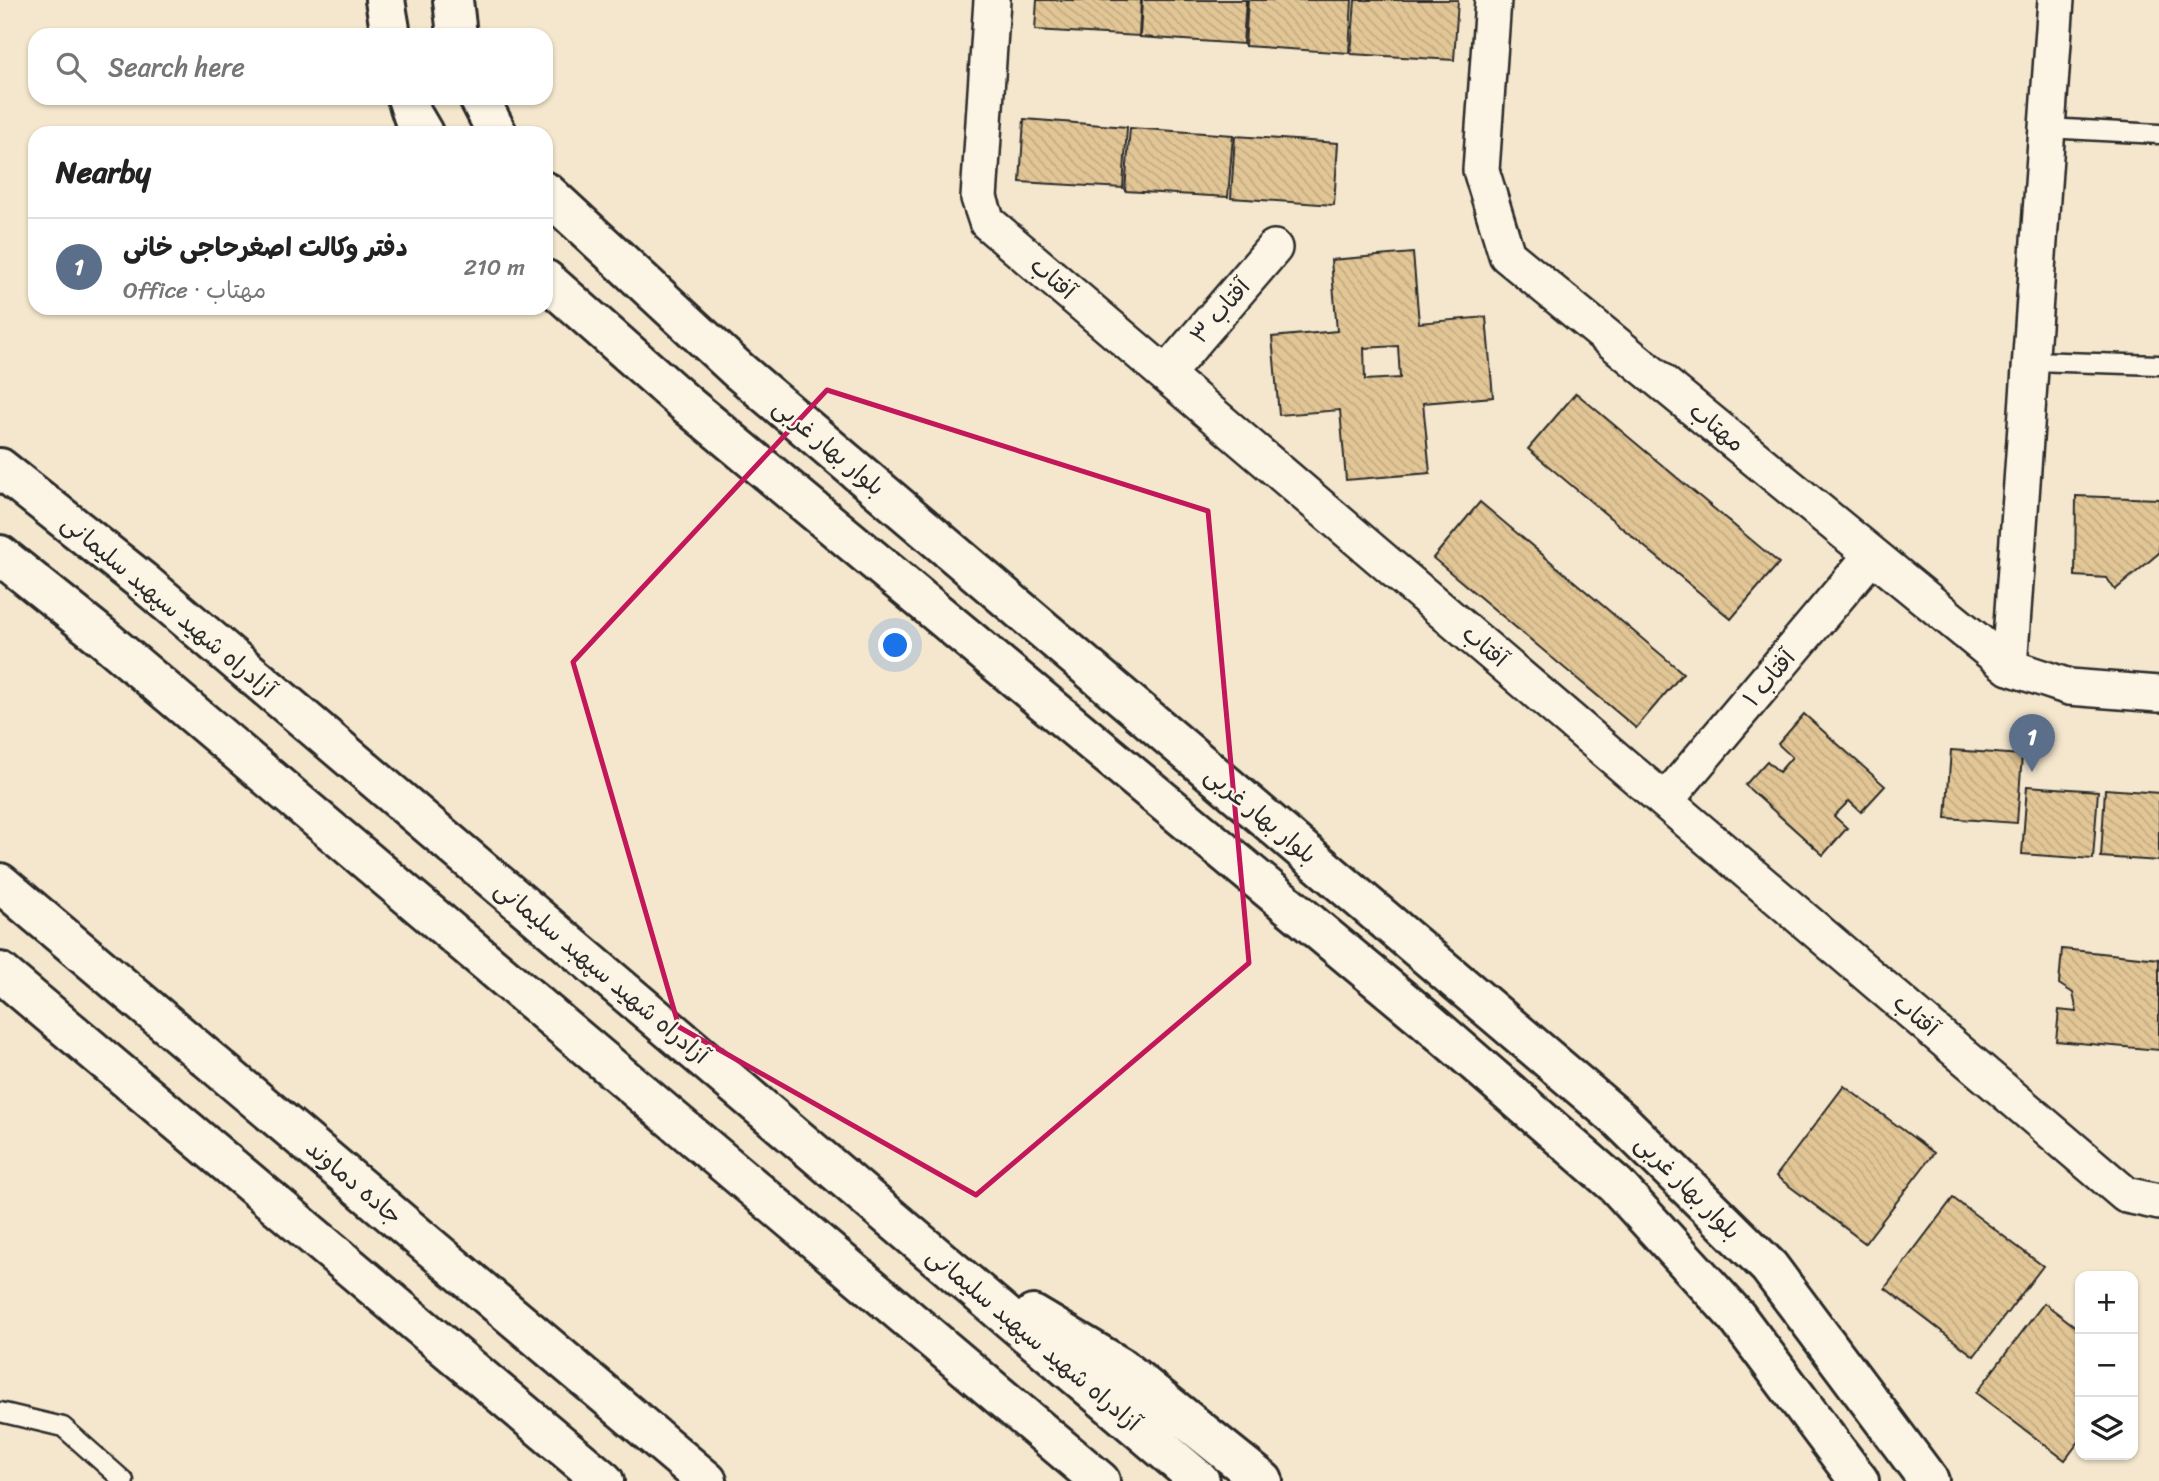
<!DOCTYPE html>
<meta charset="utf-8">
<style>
:root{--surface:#fff;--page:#f6f6f6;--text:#222;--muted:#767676;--line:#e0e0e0;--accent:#1f6fb2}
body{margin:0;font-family:Sriracha,"Playpen Sans Arabic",sans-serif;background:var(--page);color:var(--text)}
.controls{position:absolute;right:21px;bottom:21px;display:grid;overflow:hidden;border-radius:14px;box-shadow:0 2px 5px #0004}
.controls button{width:63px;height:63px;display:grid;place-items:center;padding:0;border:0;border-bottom:2px solid var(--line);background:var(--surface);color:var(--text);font:35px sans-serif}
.you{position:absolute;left:896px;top:646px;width:24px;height:24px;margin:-18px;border:5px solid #fff;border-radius:50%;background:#1a73e8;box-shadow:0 0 0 10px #1a73e833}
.badge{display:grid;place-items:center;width:46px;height:46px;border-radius:50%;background:var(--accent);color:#fff;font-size:23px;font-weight:700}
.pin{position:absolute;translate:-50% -58px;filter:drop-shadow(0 2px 4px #0008)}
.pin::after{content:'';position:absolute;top:37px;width:24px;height:21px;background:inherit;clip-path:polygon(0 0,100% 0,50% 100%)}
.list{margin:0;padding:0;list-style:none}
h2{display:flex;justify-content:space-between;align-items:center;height:91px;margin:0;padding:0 28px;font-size:30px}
h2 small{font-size:23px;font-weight:400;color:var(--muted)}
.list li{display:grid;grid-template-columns:46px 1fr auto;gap:21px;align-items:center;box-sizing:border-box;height:98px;padding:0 28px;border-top:2px solid var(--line)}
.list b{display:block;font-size:26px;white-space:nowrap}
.list p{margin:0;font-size:23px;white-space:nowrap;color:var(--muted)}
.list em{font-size:23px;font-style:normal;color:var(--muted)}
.icon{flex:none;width:38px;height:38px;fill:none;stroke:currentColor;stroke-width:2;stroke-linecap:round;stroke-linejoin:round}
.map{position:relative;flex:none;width:2159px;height:1481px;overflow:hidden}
.search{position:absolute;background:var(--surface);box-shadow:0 2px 5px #0004;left:28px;top:28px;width:525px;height:77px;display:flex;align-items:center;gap:18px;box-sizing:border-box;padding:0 24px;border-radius:21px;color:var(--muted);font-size:26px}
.panel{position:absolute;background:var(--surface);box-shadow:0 2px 5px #0004;left:28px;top:126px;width:525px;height:189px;border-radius:21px}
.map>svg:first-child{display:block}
.building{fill:url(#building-back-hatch);stroke:#2b2b2b;stroke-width:2;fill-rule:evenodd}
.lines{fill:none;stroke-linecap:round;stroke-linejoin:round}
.service-casing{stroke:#2b2b2b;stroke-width:23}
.minor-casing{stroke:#2b2b2b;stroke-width:40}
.secondary-casing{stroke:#2b2b2b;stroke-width:44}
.trunk-casing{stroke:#2b2b2b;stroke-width:44}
.motorway-casing{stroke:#2b2b2b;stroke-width:44}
.service{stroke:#fcf5e5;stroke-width:18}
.minor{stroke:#fcf5e5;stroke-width:35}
.secondary{stroke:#fcf5e5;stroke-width:38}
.trunk{stroke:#fcf5e5;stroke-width:38}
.motorway{stroke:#fcf5e5;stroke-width:38}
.marked{fill:none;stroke:#c2185b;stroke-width:5;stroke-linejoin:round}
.labels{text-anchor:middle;stroke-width:5;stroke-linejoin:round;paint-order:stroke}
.street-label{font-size:24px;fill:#2b2b2b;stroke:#fcf5e5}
</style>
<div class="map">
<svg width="2159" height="1481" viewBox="0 0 2159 1481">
<defs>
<pattern id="building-back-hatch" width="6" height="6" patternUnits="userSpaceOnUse" patternTransform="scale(1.75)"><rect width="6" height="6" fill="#e2c696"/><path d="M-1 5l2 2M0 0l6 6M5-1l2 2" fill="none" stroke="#c2aa81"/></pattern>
</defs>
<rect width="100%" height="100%" fill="#f4e7cd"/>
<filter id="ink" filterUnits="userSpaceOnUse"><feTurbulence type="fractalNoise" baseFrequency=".0143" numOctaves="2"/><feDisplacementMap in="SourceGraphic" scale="14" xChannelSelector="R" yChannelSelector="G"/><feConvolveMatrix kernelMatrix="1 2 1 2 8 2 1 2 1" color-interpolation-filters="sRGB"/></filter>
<g filter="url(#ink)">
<path class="building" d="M1037 0H1141L1139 36 1035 30Z
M1142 0H1246L1243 44 1140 37Z
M1248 0H1352L1349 53 1245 46Z
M1355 0H1458L1454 60 1351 54Z
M1024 119 1127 127 1123 188 1020 182Z
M1130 128 1233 135 1228 197 1125 191Z
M1235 136 1338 143 1334 205 1231 198Z
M1413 253 1419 323 1486 317 1493 397 1423 403 1430 473 1346 480 1340 410 1279 415 1272 337 1337 331 1331 260ZM1398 346 1400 378 1365 380 1364 348Z
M1576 393 1779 563 1731 619 1528 449Z
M2076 496 2159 499V553L2115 590 2107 578 2075 576Z
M1480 502 1683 673 1636 728 1433 558Z
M1804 714 1885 786 1861 812 1849 801 1834 816 1847 828 1823 855 1745 785 1767 761 1779 772 1792 757 1778 744Z
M1951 750 2022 755 2017 823 1946 818Z
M2027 786 2098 791 2093 859 2022 854Z
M2105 789 2159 793V861L2101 857Z
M2062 949 2159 959V1050L2056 1041 2059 1010 2077 1012 2073 993 2059 984Z
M1844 1086 1934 1153 1865 1243 1776 1176Z
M1953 1198 2043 1266 1974 1356 1885 1288Z
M2044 1303 2080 1330V1440L2065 1460 1976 1393Z"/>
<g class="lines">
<defs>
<path id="service" d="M2046 128 2159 134
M2032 361 2159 365
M0 1412 63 1427 124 1481"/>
<path id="minor" d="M992 0 979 198 987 222 2126 1195 2159 1202
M1493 0 1481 170 1507 255 2009 667 2069 687 2159 694
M1166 374 1274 248
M2009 667 2056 0
M1665 801 1872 555"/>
<path id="secondary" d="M385 0 391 35
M453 0 457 35
M407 98 413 116 423 133
M479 98 497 133
M546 192 738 370 1620 1120 1769 1267 1929 1481
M546 280 685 403 1425 1019 1616 1185 1736 1316 1859 1481"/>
<path id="trunk" d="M0 883 707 1481
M0 972 604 1481"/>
<path id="motorway" d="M0 468 142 581 1200 1481
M0 555 100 635 1100 1481
M1033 1315 1122 1368 1263 1481"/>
</defs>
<use href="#service" class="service-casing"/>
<use href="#minor" class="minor-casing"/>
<use href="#secondary" class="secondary-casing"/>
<use href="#trunk" class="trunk-casing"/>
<use href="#motorway" class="motorway-casing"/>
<use href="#service" class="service"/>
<use href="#minor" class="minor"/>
<use href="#secondary" class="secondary"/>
<use href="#trunk" class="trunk"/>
<use href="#motorway" class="motorway"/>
</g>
</g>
<path class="marked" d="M827 390 1208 511 1249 963 976 1195 679 1027 573 662Z"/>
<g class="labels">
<g class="street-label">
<text transform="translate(1053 278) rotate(41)" y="8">آفتاب</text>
<text transform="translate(1220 311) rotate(-49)" y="8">آفتاب ۳</text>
<text transform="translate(1717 427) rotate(39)" y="8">مهتاب</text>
<text transform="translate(829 447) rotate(40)" y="8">بلوار بهار غربی</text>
<text transform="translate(169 606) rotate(40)" y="8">آزادراه شهید سپهبد سلیمانی</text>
<text transform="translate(1485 646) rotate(40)" y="8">آفتاب</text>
<text transform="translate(1769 678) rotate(-50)" y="8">آفتاب ۱</text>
<text transform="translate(1261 815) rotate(40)" y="8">بلوار بهار غربی</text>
<text transform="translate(602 972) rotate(40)" y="8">آزادراه شهید سپهبد سلیمانی</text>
<text transform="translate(1916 1015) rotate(41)" y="8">آفتاب</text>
<text transform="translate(354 1182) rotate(40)" y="8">جاده دماوند</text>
<text transform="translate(1688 1187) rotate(45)" y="8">بلوار بهار غربی</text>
<text transform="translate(1034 1339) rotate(40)" y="8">آزادراه شهید سپهبد سلیمانی</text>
</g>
</g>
</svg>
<div class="controls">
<button>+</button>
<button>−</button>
<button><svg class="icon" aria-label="layers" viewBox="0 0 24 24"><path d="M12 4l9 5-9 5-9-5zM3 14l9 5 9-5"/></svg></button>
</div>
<div class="you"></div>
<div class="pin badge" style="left:2032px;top:772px;background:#5c6f8a">1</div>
<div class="search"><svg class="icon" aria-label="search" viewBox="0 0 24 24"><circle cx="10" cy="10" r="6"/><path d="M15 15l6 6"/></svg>Search here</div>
<section class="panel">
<h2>Nearby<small></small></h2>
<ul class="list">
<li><span class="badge" style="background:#5c6f8a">1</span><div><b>دفتر وکالت اصغرحاجی خانی</b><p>Office · مهتاب</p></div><em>210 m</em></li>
</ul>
</section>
</div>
